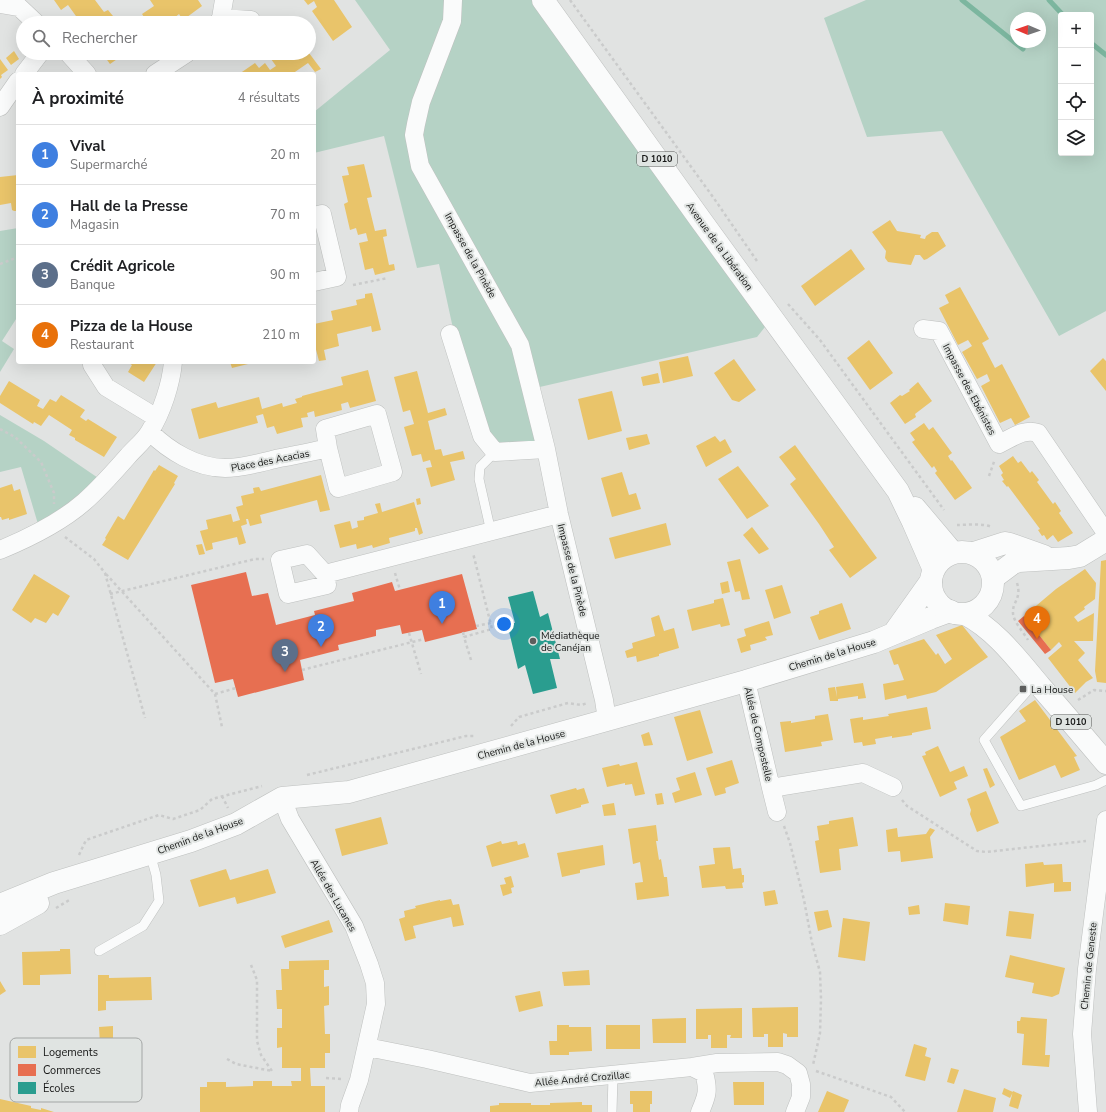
<!DOCTYPE html>
<html lang="fr">
<meta charset="utf-8">
<style>
:root{--surface:#fff;--page:#f6f6f6;--text:#202124;--muted:#757577;--line:#e0e0e0;--accent:#5d5e5d}
body{margin:0;font-family:"Nunito Sans",sans-serif;background:var(--page);color:var(--text)}
.controls{position:absolute;right:12px;top:12px;display:grid;overflow:hidden;border-radius:4px;box-shadow:0 4px 16px #0002}
.controls button{width:36px;height:36px;display:grid;place-items:center;padding:0;border:0;border-bottom:1px solid var(--line);background:var(--surface);color:var(--text);font:20px sans-serif}
.compass{position:absolute;left:1010px;top:12px;width:36px;height:36px;border-radius:50%;background:var(--surface);box-shadow:0 4px 16px #0002;rotate:272deg}
.you{position:absolute;left:504px;top:624px;width:14px;height:14px;margin:-10px;border:3px solid #fff;border-radius:50%;background:#1a73e8;box-shadow:0 0 0 6px #1a73e833}
.badge{display:grid;place-items:center;width:26px;height:26px;border-radius:50%;background:var(--accent);color:#fff;font-size:13px;font-weight:700}
.pin{position:absolute;translate:-50% -33px;filter:drop-shadow(0 1px 2px #0008)}
.pin::after{content:'';position:absolute;top:21px;width:14px;height:12px;background:inherit;clip-path:polygon(0 0,100% 0,50% 100%)}
.list{margin:0;padding:0;list-style:none}
h2{display:flex;justify-content:space-between;align-items:center;height:52px;margin:0;padding:0 16px;font-size:17px}
h2 small{font-size:13px;font-weight:400;color:var(--muted)}
.list li{display:grid;grid-template-columns:26px 1fr auto;gap:12px;align-items:center;box-sizing:border-box;height:60px;padding:0 16px;border-top:1px solid var(--line)}
.list b{display:block;font-size:15px;white-space:nowrap}
.list p{margin:0;font-size:13px;white-space:nowrap;color:var(--muted)}
.list em{font-size:13px;font-style:normal;color:var(--muted)}
.icon{flex:none;width:22px;height:22px;fill:none;stroke:currentColor;stroke-width:2;stroke-linecap:round;stroke-linejoin:round}
.map{position:relative;flex:none;width:1106px;height:1112px;overflow:hidden}
.search{position:absolute;background:var(--surface);box-shadow:0 4px 16px #0002;left:16px;top:16px;width:300px;height:44px;display:flex;align-items:center;gap:10px;box-sizing:border-box;padding:0 14px;border-radius:22px;color:var(--muted);font-size:15px}
.panel{position:absolute;background:var(--surface);box-shadow:0 4px 16px #0002;left:16px;top:72px;width:300px;height:292px;border-radius:4px}
.map>svg:first-child{display:block}
.green{fill:#b5d2c5;fill-rule:evenodd}
.homes{fill:#e9c46a}
.shops{fill:#e76f51}
.schools{fill:#2a9d8f}
.lines{fill:none;stroke-linecap:round;stroke-linejoin:round}
.stream{stroke:#7cb69f;stroke-width:5}
.lane-casing{stroke:#bec0bf;stroke-width:10}
.street-casing{stroke:#bec0bf;stroke-width:19}
.secondary-casing{stroke:#bec0bf;stroke-width:23}
.primary-casing{stroke:#bec0bf;stroke-width:23}
.path{stroke:#cacbcb;stroke-width:2.5;stroke-dasharray:3 3;stroke-linecap:butt}
.lane{stroke:#fafbfb;stroke-width:9}
.street{stroke:#fafbfb;stroke-width:18}
.secondary{stroke:#fafbfb;stroke-width:22}
.primary{stroke:#fafbfb;stroke-width:22}
.poi-dot{fill:#5d5e5d;stroke:#e0e4e2;stroke-width:1.5}
.labels{text-anchor:middle;stroke-width:4;stroke-linejoin:round;paint-order:stroke}
.shield{fill:#e0e4e2;stroke:#535453;stroke-width:1}
.shield-label{font-size:9px;font-weight:bold;fill:#161716}
.street-label{font-size:10px;fill:#161716;stroke:#e0e4e2}
.poi-label{font-size:10px;fill:#161716;stroke:#e0e4e2;text-anchor:start}
.key{fill:#e0e4e2;stroke:#a3a6a5;stroke-width:1}
.key-label{font-size:11px;fill:#161716}
</style>
<div class="map">
<svg width="1106" height="1112" viewBox="0 0 1106 1112">
<rect width="100%" height="100%" fill="#e1e3e2"/>
<path class="green" d="M355 0H543L772 318 757 337 531 389 546 449 495 452 454 333 439 264 417 268 384 136 314 153V112L390 50Z
M866 0H1106V311L1059 336 942 131 867 137 824 18ZM1061 15H1091V153H1061ZM1016 18H1040V42H1016Z
M18 228V316L2 341 14 349 0 372V231Z
M0 415 44 441 104 482 38 524 21 467 0 472Z"/>
<path class="homes" d="M54 0H95L104 12 108 10 113 16 104 23H81L68 5 61 10Z
M150 0H198L202 6 183 20 179 14 173 19 176 23H142L146 20 142 14 154 6Z
M304 0H334L352 27 333 41 312 11 317 7 314 1 308 5Z
M14 51 19 59 11 65 6 58Z
M102 53H126L110 64Z
M280 53H309L321 69 315 72 308 63 292 74H239L255 63 259 68 265 63 270 70 276 66 271 59Z
M0 59 8 70 1 75 2 77 0 79Z
M364 164 372 197 367 198 375 231 386 229 387 236 383 237 389 265 394 264 395 270 375 275 373 268 365 270 359 243 368 241 366 233 358 235 356 228 350 230 344 204 348 202 342 176 349 175 347 167Z
M18 175V211H14L12 210 11 203 0 205V177Z
M890 220 897 231 921 235 920 238 925 239 926 236 932 232H938L946 246 927 259 924 260 920 255H915L911 265 888 262 885 258 886 251 872 232Z
M851 249 865 269 815 306 801 286Z
M960 287 989 339 982 343 995 368 1002 364 1030 417 1015 425 1011 418 1000 423 981 386 990 381 987 374 977 379 962 352 972 346 968 340 958 345 939 308 949 303 945 295Z
M372 293 381 330 372 332 371 326 337 334 339 346 324 350 326 360 319 361 314 342V324L333 320 331 311 357 305 356 300 365 298V294Z
M869 340 893 373 870 390 847 358Z
M688 356 693 376 663 383 659 362Z
M1103 358 1106 361V391L1090 371Z
M734 359 756 390 739 402 732 400 714 373Z
M127 362H157L144 382 128 372 132 365Z
M230 362H248V364L232 368Z
M368 370 376 401 350 408 348 402 341 404 342 410 315 417 314 411 307 413 308 417 301 418 303 427 277 434 274 426 267 428 263 414 256 416 258 423 199 439 191 409 216 402 218 408 259 397 262 409 282 403 283 407 297 403 295 399 302 397V396L343 385 341 377Z
M417 371 428 413 445 408 447 415 428 421 435 450 441 449 443 456 463 451 465 459 450 462 455 480 431 487 426 468 432 467 430 460 423 462 421 454 412 456 404 427 414 424 410 410 403 412 394 377Z
M658 373 660 383 643 386 641 377Z
M9 381 40 400 37 406 43 409 50 399 56 402 61 395 85 410 80 417 86 421 88 419 117 437 104 457 75 440V438L69 435 72 430 49 415 41 426 34 422 33 424 0 403V396Z
M918 382 932 401 915 414 916 417 905 424 890 403 900 395 902 396 910 391 909 390Z
M612 391 622 431 588 440 578 399Z
M924 423 929 430 933 427 952 453 948 456 951 461 952 460 972 488 955 500 935 473 937 471 934 466 932 468 912 442 915 440 910 433Z
M647 434 650 444 629 450 626 438Z
M715 436 720 442 725 439 732 452 706 467 696 446Z
M795 445 877 558 850 578 829 550 834 547 819 524 790 484 796 479 779 457Z
M1013 456 1018 463 1021 461 1030 473 1032 471 1039 480 1037 482 1053 504 1055 502 1061 511 1059 513 1073 533 1058 542 1053 535 1047 540 1044 535 1042 536 1038 530 1040 529 1008 486 1007 487 1002 481 1004 480 1001 475 1003 473 999 466Z
M159 465 178 476 174 483 175 484 128 560 102 545 106 539 105 538 118 516 124 520 128 513 154 470 155 471Z
M738 466 769 506 747 519 718 479Z
M622 472 629 495 636 493 641 509 612 517 601 478Z
M321 475 330 510 320 512 317 500 260 515 262 523 250 526 248 519H246L247 524 241 526 246 543 239 545 237 537 212 543 213 549 206 551 200 531 208 529 206 520 231 514 233 522 240 520 236 507 243 505 241 496 254 493 253 488 259 487 261 491Z
M12 484 14 491 20 489 27 514 9 520V518L2 520 1 517H0V488Z
M420 498 421 504 417 505 416 499Z
M414 502 423 533 419 535 417 528H415V531L389 538 390 543 373 548 372 545 357 549 356 544 340 548 334 525 350 521 352 529 358 527 357 521 364 520V517L378 513 375 504 380 503 382 512Z
M666 523 671 545 615 559 609 538Z
M752 527 769 549 759 554 743 535Z
M202 544 205 554 199 555 196 545Z
M740 559 750 599 742 600 740 591 735 592 727 562Z
M1106 560V683L1097 682 1095 671 1101 561Z
M1085 569 1096 583 1095 599 1084 607 1085 609 1074 617 1078 622 1094 613 1093 641H1074L1085 653 1078 660 1093 678 1086 682 1075 693 1048 658 1062 646 1059 642 1051 650 1024 616 1056 589Z
M34 574 70 596 58 616 53 613 46 623 35 618 31 623 12 610Z
M728 581 730 592 722 594 720 583Z
M782 585 791 613 774 619 765 590Z
M723 598 730 625 721 627 720 624 692 631 687 610 714 603V600Z
M842 603 851 629 819 640 810 617 819 614V611Z
M659 615 664 631 674 628 679 648 659 654V656L637 662 636 656 627 658 625 651 633 648 632 643 655 636 651 618Z
M769 621 773 635 765 637 767 640 750 645 751 650 741 653 737 639 746 636 744 629Z
M962 625 988 657 936 692 907 699 906 695 885 700 883 684 904 680 898 664 894 665 889 651 924 639 936 655 938 653 945 664 952 659 936 635Z
M863 683 866 698 858 699V696L838 699V701H830L828 688 835 687 837 697 836 687Z
M1035 700 1077 756 1074 757 1080 770 1061 778 1055 765 1019 780 1000 737 1026 721 1019 711Z
M927 707 931 729 912 733V735L892 738V736L875 739 876 744 863 746 862 742 854 743 850 719 863 717V720L889 716 888 714Z
M700 710 713 753 687 761 674 717Z
M828 714 833 740 821 742 822 746 785 752 780 722 791 721V723L815 719V716Z
M649 732 653 745 644 746 641 735Z
M938 746 950 772 964 766 968 776 954 782 957 789 940 797 922 756 926 755 925 752Z
M732 760 739 783 725 788 726 793 715 796 706 768Z
M637 762 645 794 635 796 632 784 625 785V783L607 787 602 768 619 764 620 766Z
M987 768 995 785 990 788 983 769Z
M695 772 702 795 675 803 672 793 680 790 676 778Z
M576 788 577 790 584 788 589 803 581 805V807L556 814 550 795Z
M986 791 999 823 977 832 970 814 971 810 967 799Z
M662 793 664 804 657 805 655 794Z
M614 803 616 815 604 816 602 805Z
M381 817 388 844 342 856 335 829Z
M853 817 858 846 839 849 841 870 820 873 815 841 819 840 817 826 829 824V821Z
M656 825 658 841H656L659 860 661 859 664 877H667L669 896 637 900 635 883 643 882 640 862 633 864 628 829Z
M897 828 898 837 926 834 930 828 935 830 930 837 933 858 901 862 900 851 888 852 886 830Z
M501 841 502 844 517 841 518 845 525 843 529 857 492 867 486 846Z
M603 845 605 865 580 870V873L562 877 557 853Z
M730 847 733 869 741 868 742 875H744V882L742 883 743 888 726 889 725 886 702 888 699 866 715 864 713 848Z
M1043 862 1044 865 1062 864 1063 882H1071V891L1054 892V883L1026 887 1025 864Z
M226 869 230 880 268 869 276 893 237 904 235 897 199 907 190 880Z
M511 876 514 887 511 888 512 893 503 896 500 885 506 884 504 878Z
M775 890 778 904 765 906 763 892Z
M451 899 453 905 459 904 464 925 453 927 451 917 413 926 416 938 405 941 399 919 405 917 404 911 416 908 415 906 440 900V901Z
M945 903 970 906 968 925 943 921Z
M919 905 920 914 909 915 908 907Z
M828 910 832 927 818 931 814 912Z
M1009 911 1034 914 1031 939 1006 936Z
M843 918 870 922 865 961 838 957Z
M329 920 333 932 285 948 281 936Z
M60 949H70L71 974 40 975V985H23L22 952 60 951Z
M1010 955 1065 968 1059 994 1052 997 1032 993 1034 983 1005 977Z
M329 960V970H324V987L329 986V1005L324 1006 325 1034H330V1053H325V1068H310L311 1086H325V1112H200V1087H207V1082H226V1087L253 1086V1081H272V1086H292L291 1081H301V1068H282V1047L277 1048V1028H282V1009H277L276 990H282L281 969H289V961Z
M589 970 590 985 564 986 562 972Z
M98 975H109V978L151 977 152 1000 106 1001V1010L98 1011Z
M0 981 6 991 0 995Z
M540 991 543 1006 519 1012 515 996Z
M798 1007V1037H787V1034L783 1033V1047H768V1034H764V1037H753L752 1008Z
M742 1008V1038H730L731 1035H727V1048H711V1035H708V1039H696V1009Z
M1021 1017 1047 1019 1045 1055H1050L1049 1067 1022 1065 1024 1034 1017 1033V1021H1020Z
M686 1018V1043H653L652 1019Z
M557 1025H569V1027H591L592 1051 569 1052V1055H550L549 1041H557Z
M606 1025H640V1049H606Z
M113 1026V1043L100 1044 99 1027Z
M914 1044 927 1048 925 1056 931 1058 925 1081 905 1076Z
M951 1068 959 1070 954 1084 947 1082Z
M733 1082H764V1105H734Z
M1004 1088 1013 1092 1010 1098 1002 1094Z
M964 1089 996 1098 993 1112H957Z
M630 1091H652V1104H650V1112H633V1104H630Z
M827 1091 849 1100 844 1112H818Z
M1013 1091 1022 1095 1018 1109 1009 1106Z
M0 1099 31 1106V1108L41 1110V1108L54 1112H0Z
M582 1102V1105H592V1112H490V1106L499 1105V1103H531V1105H550V1103Z"/>
<path class="shops" d="M246 572 252 596 268 593 276 625 315 615 314 611 354 601 352 593 392 582 395 591 462 574 477 629 425 642 422 630 402 634 400 625 376 630V636L338 645 339 650 300 660 304 680 238 697 233 679 215 683 191 585Z
M1024 616 1051 650 1045 654 1018 621Z"/>
<path class="schools" d="M533 591 540 617 548 613 560 659H550L557 688 533 694 525 665 518 669 507 623H515L508 597Z"/>
<g class="lines">
<path class="stream" d="M962 0 1023 49
M1049 0 1063 15
M1091 43 1106 55"/>
<defs>
<path id="lane" d="M491 532 479 479 480 467 495 452
M1036 681 984 740 1021 806 1096 785 1106 780
M99 951 143 926 159 901 156 875 150 853
M612 1112 613 1076"/>
<path id="street" d="M453 0 452 21 421 102 416 124 414 135 420 166 520 345 546 449 559 514 604 700 607 720
M0 4 19 7 36 23
M221 18 251 20
M218 23 221 18 224 0
M68 53 87 74
M24 74 40 53
M155 74 187 53
M0 107 18 81
M314 216 322 214 337 277 314 282
M923 329 939 331 999 444C1012 438 1024 428 1038 433L1106 533
M450 334 482 436 495 452 546 449
M92 365 106 387 157 418
M150 432C169 451 197 468 225 468 244 468 262 462 280 458 296 455 312 452 328 448L338 488 393 472 377 414 325 429 328 448
M0 550C29 538 61 522 84 502 100 488 114 472 128 456 135 448 145 440 150 431 162 412 171 384 173 362
M325 574 327 585 288 594 280 560 307 554 325 574 559 514
M746 681 771 788 863 773 893 787
M771 788 777 812
M282 798 290 819 354 926 369 964 375 983 376 1004 359 1080 350 1105 349 1112
M367 1047 427 1059 530 1083 692 1067 717 1063 778 1062 787 1065 798 1073 801 1084V1097L795 1112
M692 1067 704 1073C709 1090 707 1096 700 1112
M1088 1112 1082 1034 1087 969 1106 820"/>
<path id="secondary" d="M974 553 1005 543 1010 544 1044 556
M993 578 1013 563 1019 561 1069 558 1080 556 1106 540
M894 633 931 581
M0 905 54 883 191 841 236 824 282 798 349 792 607 720 746 681 874 642 931 618 950 611
M0 924 38 903"/>
<path id="primary" d="M543 0 700 219 898 491 913 522 934 570
M915 508 953 553
M931 583a31 31 0 1 1 62 0a31 31 0 1 1-62 0Z
M965 614C995 629 1018 660 1040 686 1062 711 1084 737 1106 763"/>
</defs>
<use href="#lane" class="lane-casing"/>
<use href="#street" class="street-casing"/>
<use href="#secondary" class="secondary-casing"/>
<use href="#primary" class="primary-casing"/>
<path class="path" d="M570 0 713 197 757 261
M0 264 18 257
M353 285 388 278
M788 304 820 340 944 510
M0 429 15 437 41 462 54 493V504
M989 476 995 459
M957 525C967 525 982 523 992 527
M65 537 94 559 105 573 145 718
M395 573 400 590
M106 574 215 694 222 727
M1017 583C1022 599 1012 602 1013 613 1013 621 1024 633 1028 640
M110 594 255 559H264
M476 626 491 623
M463 632 464 637
M409 633 421 674
M471 660 464 637 492 629 473 553
M302 670 424 639
M215 694 236 688
M1078 700 1094 690 1106 691
M511 726 519 717 568 703 581 705 588 703
M307 775 466 736H474
M222 796 228 808
M902 800 907 806 977 851 986 852 1086 841
M784 826 790 843 804 900 812 943 820 972 821 999 820 1033 813 1065
M79 855 86 840 159 815 173 819 200 810 212 799 262 786
M56 908 71 899
M251 965 257 980V1041L261 1055 272 1071
M227 1059 236 1064 272 1071
M816 1071 891 1097 905 1112
M326 1078 342 1079"/>
<use href="#lane" class="lane"/>
<use href="#street" class="street"/>
<use href="#secondary" class="secondary"/>
<use href="#primary" class="primary"/>
</g>
<g class="poi-dot">
<circle cx="533" cy="641" r="4"/>
<rect x="1019" y="685" width="8" height="8" rx="2"/>
</g>
<g class="labels">
<g class="shield">
<rect x="637" y="152" width="40" height="14" rx="3"/>
<rect x="1051" y="715" width="40" height="14" rx="3"/>
</g>
<g class="shield-label">
<text x="657" y="162">D 1010</text>
<text x="1071" y="725">D 1010</text>
</g>
<g class="street-label">
<text transform="translate(720 246) rotate(54)" y="4">Avenue de la Libération</text>
<text transform="translate(471 255) rotate(61)" y="4">Impasse de la Pinède</text>
<text transform="translate(970 389) rotate(62)" y="4">Impasse des Ebénistes</text>
<text transform="translate(270 460) rotate(-11)" y="4">Place des Acacias</text>
<text transform="translate(573 570) rotate(76)" y="4">Impasse de la Pinède</text>
<text transform="translate(832 654) rotate(-17)" y="4">Chemin de la House</text>
<text transform="translate(759 734) rotate(77)" y="4">Allée de Compostelle</text>
<text transform="translate(521 744) rotate(-15)" y="4">Chemin de la House</text>
<text transform="translate(200 835) rotate(-20)" y="4">Chemin de la House</text>
<text transform="translate(334 895) rotate(60)" y="4">Allée des Lucanes</text>
<text transform="translate(1088 966) rotate(-84)" y="4">Chemin de Geneste</text>
<text transform="translate(582 1078) rotate(-5)" y="4">Allée André Crozillac</text>
</g>
<g class="poi-label">
<text x="541" y="639">Médiathèque<tspan x="541" dy="12">de Canéjan</tspan></text>
<text x="1031" y="693">La House</text>
</g>
</g>
<rect x="10" y="1038" width="132" height="64" rx="6" class="key"/>
<rect x="18" y="1046" width="18" height="12" fill="#e9c46a"/>
<rect x="18" y="1064" width="18" height="12" fill="#e76f51"/>
<rect x="18" y="1082" width="18" height="12" fill="#2a9d8f"/>
<g class="key-label">
<text x="43" y="1056">Logements</text>
<text x="43" y="1074">Commerces</text>
<text x="43" y="1092">Écoles</text>
</g>
</svg>
<div class="controls">
<button>+</button>
<button>−</button>
<button><svg class="icon" aria-label="locate" viewBox="0 0 24 24"><circle cx="12" cy="12" r="6"/><path d="M12 2v4M12 18v4M2 12h4M18 12h4"/></svg></button>
<button><svg class="icon" aria-label="layers" viewBox="0 0 24 24"><path d="M12 4l9 5-9 5-9-5zM3 14l9 5 9-5"/></svg></button>
</div>
<svg class="compass" viewBox="-18 -18 36 36"><path d="M0-13l5 13h-10z" fill="#e53935"/><path d="M0 13l5-13h-10z" fill="#757577"/></svg>
<div class="you"></div>
<div class="pin badge" style="left:442px;top:624px;background:#3f7fe0">1</div>
<div class="pin badge" style="left:321px;top:647px;background:#3f7fe0">2</div>
<div class="pin badge" style="left:285px;top:672px;background:#5c6f8a">3</div>
<div class="pin badge" style="left:1037px;top:639px;background:#e8710a">4</div>
<div class="search"><svg class="icon" aria-label="search" viewBox="0 0 24 24"><circle cx="10" cy="10" r="6"/><path d="M15 15l6 6"/></svg>Rechercher</div>
<section class="panel">
<h2>À proximité<small>4 résultats</small></h2>
<ul class="list">
<li><span class="badge" style="background:#3f7fe0">1</span><div><b>Vival</b><p>Supermarché</p></div><em>20 m</em></li>
<li><span class="badge" style="background:#3f7fe0">2</span><div><b>Hall de la Presse</b><p>Magasin</p></div><em>70 m</em></li>
<li><span class="badge" style="background:#5c6f8a">3</span><div><b>Crédit Agricole</b><p>Banque</p></div><em>90 m</em></li>
<li><span class="badge" style="background:#e8710a">4</span><div><b>Pizza de la House</b><p>Restaurant</p></div><em>210 m</em></li>
</ul>
</section>
</div>
